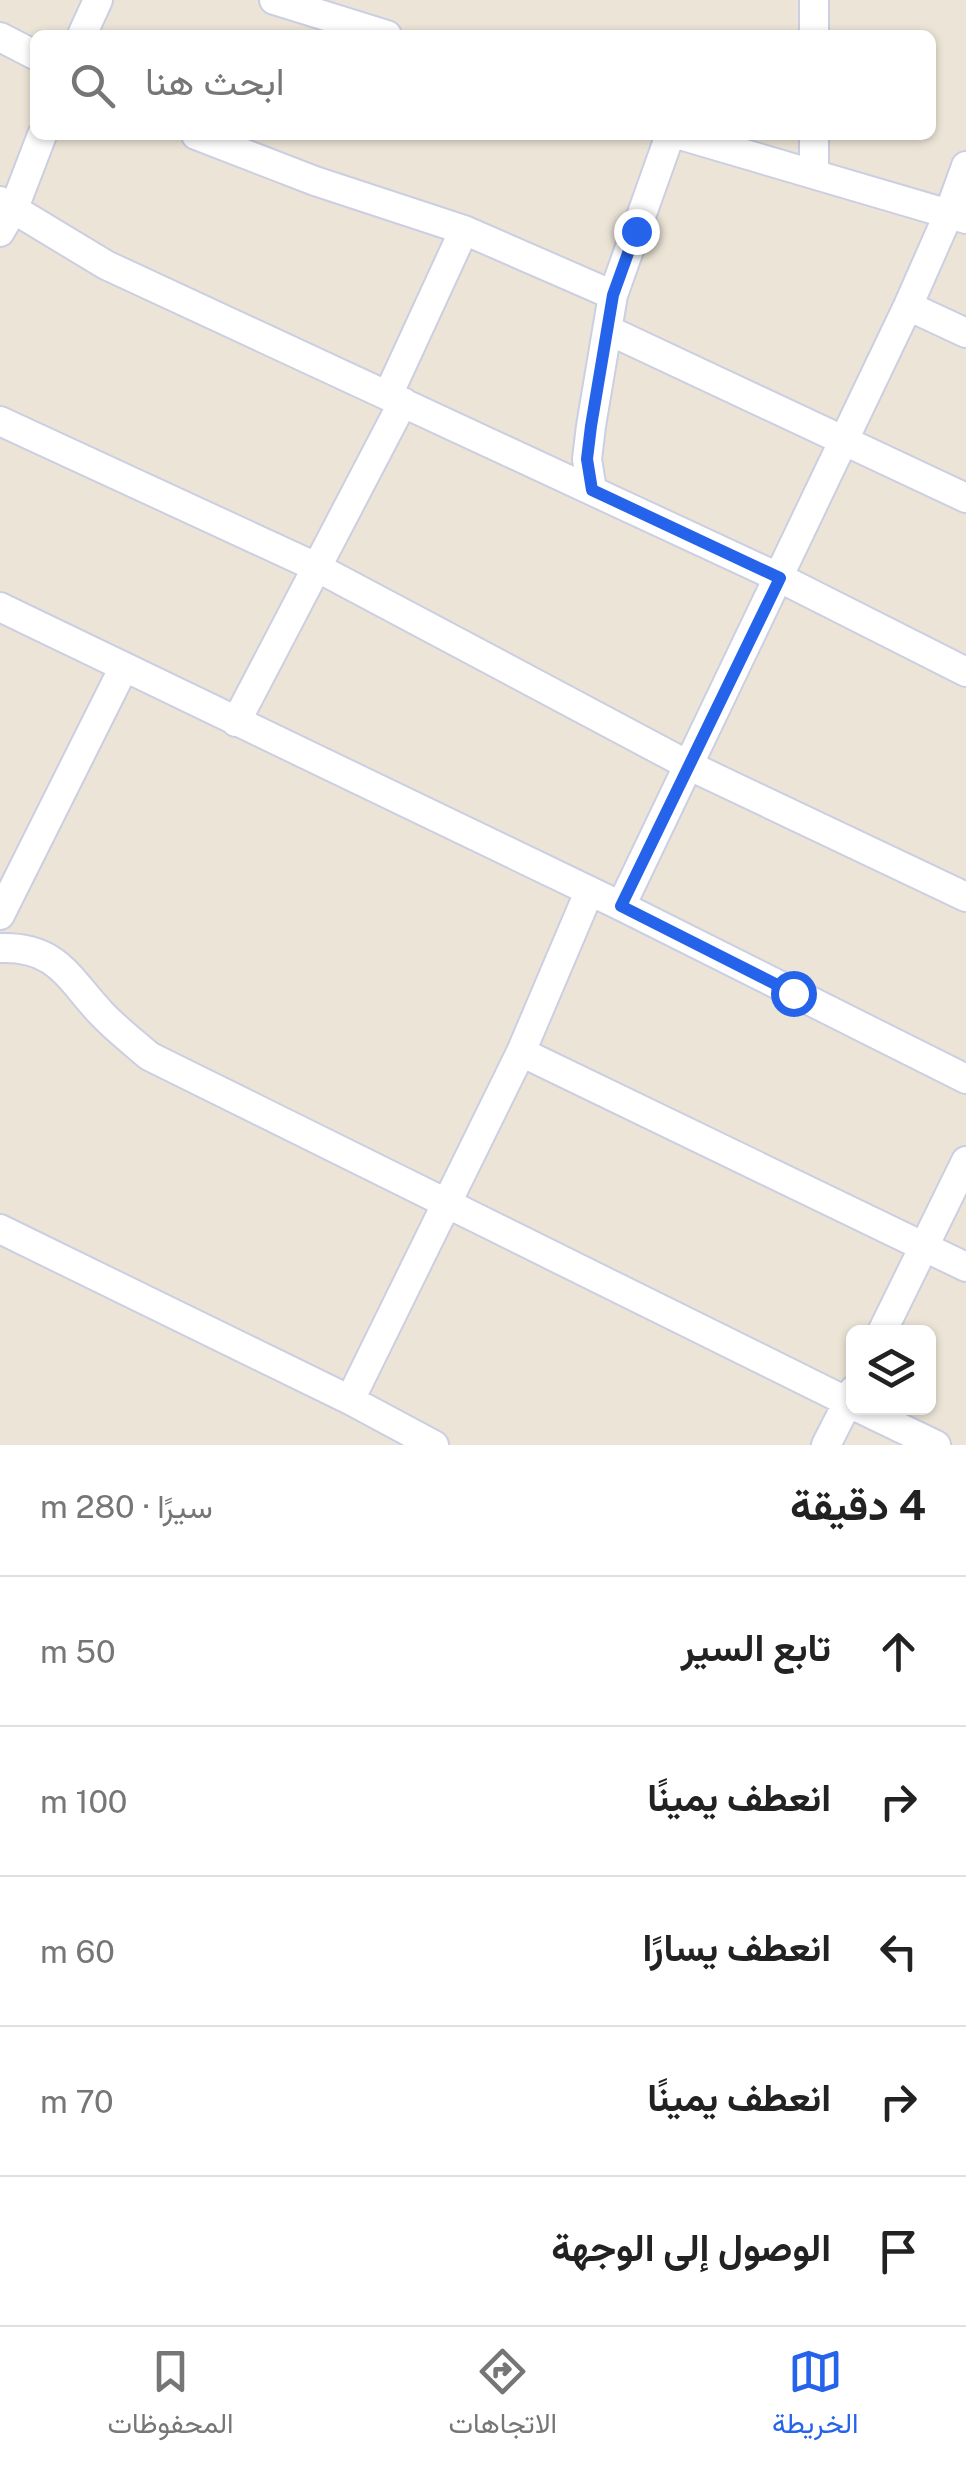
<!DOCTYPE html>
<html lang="ar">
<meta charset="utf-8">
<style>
:root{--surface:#fff;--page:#f6f6f6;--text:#222;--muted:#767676;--line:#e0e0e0;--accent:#2563eb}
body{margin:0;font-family:"Public Sans",Vazirmatn,sans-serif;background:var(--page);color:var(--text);direction:rtl}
.controls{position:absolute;right:30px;bottom:30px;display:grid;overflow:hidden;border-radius:15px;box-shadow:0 2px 8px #0004}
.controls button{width:90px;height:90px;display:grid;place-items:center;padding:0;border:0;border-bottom:2px solid var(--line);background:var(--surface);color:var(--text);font:50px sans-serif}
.stop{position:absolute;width:30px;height:30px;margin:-22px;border:8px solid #2563eb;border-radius:50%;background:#fff}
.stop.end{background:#2563eb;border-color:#fff;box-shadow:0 2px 10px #0008}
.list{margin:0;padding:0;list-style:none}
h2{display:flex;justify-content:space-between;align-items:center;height:130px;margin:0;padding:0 40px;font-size:42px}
h2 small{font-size:32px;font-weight:400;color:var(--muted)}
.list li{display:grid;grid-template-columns:65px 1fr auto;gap:30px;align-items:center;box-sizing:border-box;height:150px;padding:0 40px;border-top:2px solid var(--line)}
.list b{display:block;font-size:38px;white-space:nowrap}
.list em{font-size:32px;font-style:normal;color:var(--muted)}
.icon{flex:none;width:55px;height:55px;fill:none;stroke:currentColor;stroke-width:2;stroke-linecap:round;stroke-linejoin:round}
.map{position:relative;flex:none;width:966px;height:1445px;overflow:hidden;direction:ltr}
.search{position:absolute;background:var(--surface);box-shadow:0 2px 8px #0004;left:30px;right:30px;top:30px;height:110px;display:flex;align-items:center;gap:25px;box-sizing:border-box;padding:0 35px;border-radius:15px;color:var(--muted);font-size:38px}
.sheet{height:880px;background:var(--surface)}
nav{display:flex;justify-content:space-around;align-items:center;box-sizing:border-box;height:140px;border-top:2px solid var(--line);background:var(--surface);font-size:28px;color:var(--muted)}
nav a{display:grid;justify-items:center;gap:5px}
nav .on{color:var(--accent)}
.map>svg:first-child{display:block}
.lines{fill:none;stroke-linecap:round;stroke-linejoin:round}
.minor-casing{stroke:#cccee2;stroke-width:32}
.minor{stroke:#fff;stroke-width:28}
.route{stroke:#2563eb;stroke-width:12}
</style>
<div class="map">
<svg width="966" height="1445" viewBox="0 0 966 1445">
<rect width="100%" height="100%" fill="#ece5d7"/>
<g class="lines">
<defs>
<path id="minor" d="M274 0 387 35
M82 35 98 0
M814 35V0
M0 37 35 55
M196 135 315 181 464 230 613 295
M680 135 966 219
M814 173V135
M0 201 106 265 780 578 966 672
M0 232 14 208 42 135
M908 306 966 333
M608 330 966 498
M388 395 464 230
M0 421 316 567 690 766 966 897
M592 490 587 459 591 426 613 295 670 135
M0 607 621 906 966 1079
M236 722 403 402
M621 906 908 306 949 213 966 166
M0 915 124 667
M0 948C57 946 68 978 101 1013 116 1029 133 1042 149 1056L854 1405
M521 1052 966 1267
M0 1229 350 1400 434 1445
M882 1332 966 1161
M350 1400 521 1052 589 892
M859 1408 936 1445
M826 1445 854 1390"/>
</defs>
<use href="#minor" class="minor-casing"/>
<use href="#minor" class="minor"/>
</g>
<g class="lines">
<path class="route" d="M636 231 613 295 591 426 587 459 592 490 780 578 621 906 793 993"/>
</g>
</svg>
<div class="controls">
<button><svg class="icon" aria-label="layers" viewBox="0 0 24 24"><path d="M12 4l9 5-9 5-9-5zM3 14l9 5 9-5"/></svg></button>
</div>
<div class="stop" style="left:793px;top:993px"></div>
<div class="stop end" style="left:636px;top:231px"></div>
<div class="search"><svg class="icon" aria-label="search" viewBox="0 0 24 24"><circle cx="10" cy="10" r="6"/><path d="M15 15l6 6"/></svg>ابحث هنا</div>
</div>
<section class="sheet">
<h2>4 دقيقة<small>سيرًا · 280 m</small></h2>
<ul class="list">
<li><svg class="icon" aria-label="ahead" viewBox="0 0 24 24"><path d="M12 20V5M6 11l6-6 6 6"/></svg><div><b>تابع السير</b></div><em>50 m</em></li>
<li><svg class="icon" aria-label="right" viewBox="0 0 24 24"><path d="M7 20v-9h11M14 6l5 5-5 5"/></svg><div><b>انعطف يمينًا</b></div><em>100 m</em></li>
<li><svg class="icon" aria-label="left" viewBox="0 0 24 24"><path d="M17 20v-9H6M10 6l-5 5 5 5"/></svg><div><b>انعطف يسارًا</b></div><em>60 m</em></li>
<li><svg class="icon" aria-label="right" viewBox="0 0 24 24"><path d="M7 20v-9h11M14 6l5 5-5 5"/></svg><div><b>انعطف يمينًا</b></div><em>70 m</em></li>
<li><svg class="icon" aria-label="arrive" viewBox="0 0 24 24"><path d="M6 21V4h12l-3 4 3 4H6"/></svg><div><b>الوصول إلى الوجهة</b></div></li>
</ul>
</section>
<nav>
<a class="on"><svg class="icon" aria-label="map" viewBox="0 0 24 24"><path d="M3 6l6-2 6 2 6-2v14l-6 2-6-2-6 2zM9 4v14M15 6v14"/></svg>الخريطة</a>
<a><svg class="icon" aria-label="directions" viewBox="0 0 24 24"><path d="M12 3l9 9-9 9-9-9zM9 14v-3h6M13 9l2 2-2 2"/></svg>الاتجاهات</a>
<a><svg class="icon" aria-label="saved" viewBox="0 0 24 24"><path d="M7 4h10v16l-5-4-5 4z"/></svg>المحفوظات</a>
</nav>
